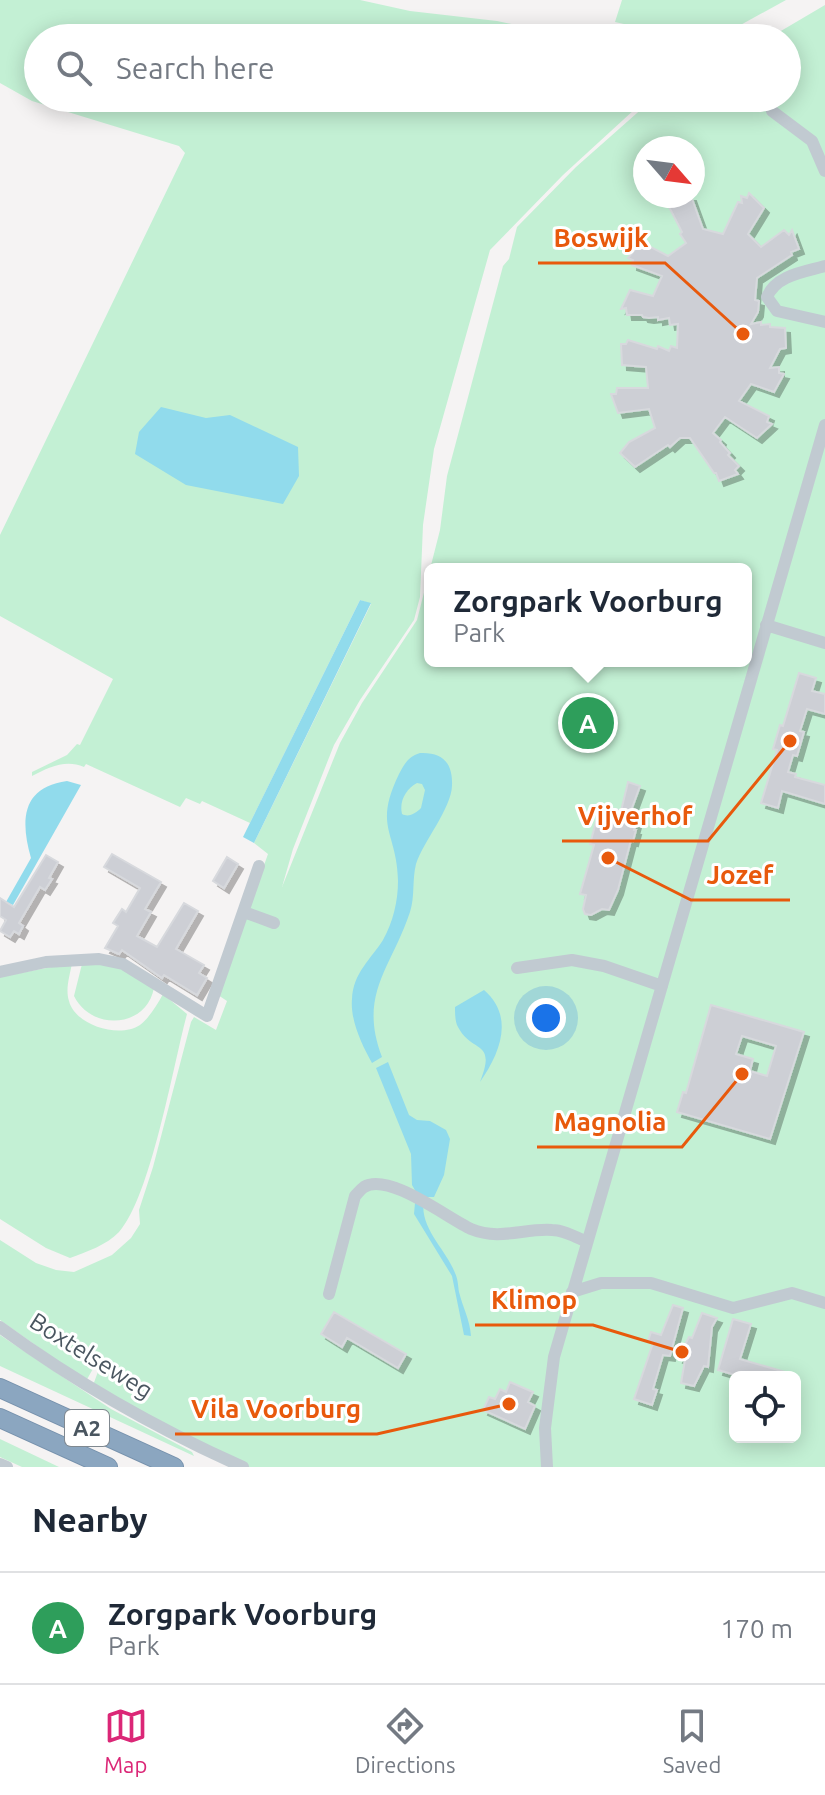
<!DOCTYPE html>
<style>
:root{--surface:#fff;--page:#f2f2f3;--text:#1f2937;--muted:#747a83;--line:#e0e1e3;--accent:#db2777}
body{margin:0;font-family:Ubuntu,sans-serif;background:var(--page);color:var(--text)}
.controls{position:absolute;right:24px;bottom:24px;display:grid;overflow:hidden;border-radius:12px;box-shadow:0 4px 20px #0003}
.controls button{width:72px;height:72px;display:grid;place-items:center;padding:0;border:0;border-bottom:2px solid var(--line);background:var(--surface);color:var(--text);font:40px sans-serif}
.compass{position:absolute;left:633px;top:136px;width:72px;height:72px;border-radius:50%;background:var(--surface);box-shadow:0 4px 20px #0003;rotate:118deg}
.you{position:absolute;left:546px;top:1018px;width:28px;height:28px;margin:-20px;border:6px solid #fff;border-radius:50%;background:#1a73e8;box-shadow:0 0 0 12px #1a73e833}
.badge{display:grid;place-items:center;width:52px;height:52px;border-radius:50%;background:var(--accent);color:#fff;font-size:26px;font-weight:700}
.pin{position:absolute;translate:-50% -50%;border:4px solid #fff;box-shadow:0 2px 8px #0006}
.popup{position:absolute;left:424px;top:563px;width:328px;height:104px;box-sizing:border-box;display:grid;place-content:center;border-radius:12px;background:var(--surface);filter:drop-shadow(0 2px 6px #0005);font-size:26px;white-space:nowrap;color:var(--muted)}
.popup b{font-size:30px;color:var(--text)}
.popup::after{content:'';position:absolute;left:50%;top:100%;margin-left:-16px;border:16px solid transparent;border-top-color:var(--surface)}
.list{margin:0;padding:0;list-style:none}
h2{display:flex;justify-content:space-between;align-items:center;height:104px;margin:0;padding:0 32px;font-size:34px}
h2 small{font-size:26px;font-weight:400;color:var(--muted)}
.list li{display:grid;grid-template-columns:52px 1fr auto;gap:24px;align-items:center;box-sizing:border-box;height:112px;padding:0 32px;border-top:2px solid var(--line)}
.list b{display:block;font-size:30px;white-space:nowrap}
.list p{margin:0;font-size:26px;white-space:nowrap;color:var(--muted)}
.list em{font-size:26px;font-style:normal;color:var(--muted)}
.icon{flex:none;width:44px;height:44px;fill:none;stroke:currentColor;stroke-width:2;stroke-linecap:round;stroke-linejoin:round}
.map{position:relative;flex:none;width:825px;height:1467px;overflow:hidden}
.search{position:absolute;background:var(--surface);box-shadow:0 4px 20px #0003;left:24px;right:24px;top:24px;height:88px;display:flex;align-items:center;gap:20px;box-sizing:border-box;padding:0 28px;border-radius:44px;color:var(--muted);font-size:30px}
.sheet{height:216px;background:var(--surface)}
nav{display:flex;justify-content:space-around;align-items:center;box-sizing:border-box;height:112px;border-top:2px solid var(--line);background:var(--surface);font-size:22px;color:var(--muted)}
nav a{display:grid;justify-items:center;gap:4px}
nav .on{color:var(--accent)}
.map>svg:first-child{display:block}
.green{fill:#c3f0d4;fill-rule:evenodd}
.water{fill:#91dbec;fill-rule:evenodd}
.building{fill:#cdcfd5;stroke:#d7d9dd;stroke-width:2;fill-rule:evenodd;filter:url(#shadow)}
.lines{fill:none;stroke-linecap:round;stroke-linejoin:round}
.highway-casing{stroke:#7691ac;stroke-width:20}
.minor{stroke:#c1cad1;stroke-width:12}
.highway{stroke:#8ba6c0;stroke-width:18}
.labels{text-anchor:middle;stroke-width:6;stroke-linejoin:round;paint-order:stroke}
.shield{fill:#fff;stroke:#808990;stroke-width:2}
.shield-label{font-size:22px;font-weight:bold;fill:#4a5660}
.street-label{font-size:24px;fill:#4a5660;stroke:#fff}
.leader{fill:none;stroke:#e8590c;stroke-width:3}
.callout-dot{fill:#e8590c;stroke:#fff;stroke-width:3}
.callout-label{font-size:26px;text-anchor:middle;font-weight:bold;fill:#e8590c;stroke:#fff;stroke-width:6;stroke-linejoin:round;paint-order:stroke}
</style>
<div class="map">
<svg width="825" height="1467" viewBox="0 0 825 1467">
<defs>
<filter id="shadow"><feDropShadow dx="5" dy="5" stdDeviation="0" flood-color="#0004"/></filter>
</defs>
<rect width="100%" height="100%" fill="#f5f3f3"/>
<path class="green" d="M0 0H360L410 11 497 21 579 38H38V98H647L563 175 490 250 434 449 423 525 420 597 414 620 360 700 334 745 293 849 282 887 340 743 362 703 417 620 440 530 447 476 503 266 509 259 517 227 576 167 654 98H787V38H769L825 5V1467H243L92 1388 103 1358 98 1360 86 1381 0 1320V1240L36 1263 56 1270 74 1272 112 1255 131 1238 140 1224 139 1210 153 1167 191 1022 194 1017 216 1030 227 1001 218 995 268 854 254 843 371 604 360 600 250 823 202 801 200 804 186 798 180 807 86 764 84 767C66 759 49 767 32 776V772L67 755 77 744 80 745 113 679 0 616V535L185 153 179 146 32 101 0 83ZM645 148H693V196H645ZM430 569H746V661H430ZM735 1377H795V1437H735Z
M622 0H786L717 38H686L615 22Z
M84 956H99L154 988C146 1029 91 1031 74 996Z
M72 963C70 975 65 989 69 1001 75 1025 119 1039 140 1025 150 1017 157 1005 163 994L187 1014C173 1066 151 1196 119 1232 107 1245 86 1252 70 1258L46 1248 0 1219V977Z
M0 1335 111 1409 192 1452 194 1456 0 1366Z
M0 1439 59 1467H22L0 1457Z"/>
<path class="water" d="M161 407 206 418 230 415 298 447 299 476 283 504 186 485 135 454 139 432Z
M360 600 371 603 254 843 243 837Z
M420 753C442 752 453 762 452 786 451 809 423 842 416 864 412 880 415 897 410 912 391 969 358 994 382 1057L372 1063C362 1045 350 1020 352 999 353 973 371 959 383 940 393 922 398 901 398 881 397 831 373 828 399 774 405 763 408 757 420 753ZM417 783 422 784 425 790 421 808C416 813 409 818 402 814 399 801 406 789 417 783Z
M67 781 81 785 13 905 6 902 31 858C20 820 22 787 67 781Z
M484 990C515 1017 500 1053 480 1082 497 1039 472 1054 458 1027 455 1022 455 1013 455 1007Z
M388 1062 409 1115 417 1120 430 1121 446 1130 450 1139 444 1175 434 1197H425C416 1225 446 1249 455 1273 458 1279 458 1286 459 1292 463 1308 470 1320 471 1336L464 1335 452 1276 414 1214 416 1192 412 1185 411 1154 376 1068Z"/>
<path class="building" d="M749 193 764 208 748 234 761 247 784 230 789 235 792 230 799 249 791 252 792 255 757 278 755 300 759 301 758 312 751 324 761 322V325L770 324V327L785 328 786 348 780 349 770 368 779 367V373L784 374 774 392 751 384 739 401 769 416 767 422 772 424 757 438 725 417 713 433 721 440 720 442 730 453 728 455 739 466 735 470 738 474 719 481 716 473H714L690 438H680L670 447 668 445 635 467 620 453 629 442 655 428 649 409 618 413 611 394H616L617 388H648L646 367 622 365 621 344H626L628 340 657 349 658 346 669 351 671 346 677 348 678 324 670 325 669 318 658 320V317L649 318 643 317 642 315H627L626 308 621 309 630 290 653 296 662 276 632 265 633 260 628 258 641 242 668 256 686 243 680 234 682 232 668 205 673 201 670 197 691 196 703 229 723 234 738 202 742 203 741 196 747 198Z
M799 673 816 678 812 691 825 694V714L807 709 800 731 804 732 797 756 793 755 788 772 796 774 795 777 825 785V804L782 791 778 808 761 803 777 750 773 749 780 725 783 726Z
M628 782 640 786 632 808V814L638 816 634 830H636L633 841 631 840 618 890 609 910 602 909 591 915 585 914 583 909 586 895 580 894 594 845 590 844 596 822 610 826 615 809 621 811Z
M112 854 161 882 145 909 151 912 137 936 157 947 184 903 198 911 176 949 204 965 199 973 207 978 197 995 164 975 162 978 122 950 119 954 105 948 118 926 113 923 122 909 126 912 140 888 104 867Z
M46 855 58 862 49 878 52 879 45 890 40 887 19 923 23 926 19 934 14 931 10 937 0 931 6 920 0 916V898L14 907Z
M227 857 238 864 224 888 213 881Z
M711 1005 804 1032 770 1139 677 1112 683 1092 686 1093ZM742 1036 776 1046 767 1076 750 1071 753 1059 736 1054Z
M673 1305 683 1308 670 1356 663 1355 653 1389 657 1390 652 1405 634 1399 653 1343 648 1341 651 1332 661 1335Z
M334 1312 406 1354 398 1368 347 1338 342 1347 321 1334Z
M702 1313 717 1318 712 1327 708 1367 704 1366 694 1386 681 1383 685 1360 678 1358 689 1337 692 1338Z
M733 1319 751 1324 740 1359 792 1374V1377H742L718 1370Z
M510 1382 533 1392 528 1402 535 1406 525 1429 483 1410 489 1397 495 1399 500 1389 506 1392Z"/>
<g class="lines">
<defs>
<path id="highway" d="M0 1388 174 1467
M0 1418 108 1467"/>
</defs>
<use href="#highway" class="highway-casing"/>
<path class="minor" d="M772 111 812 141 825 171
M825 266C804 272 776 275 767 297L777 311 825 322
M766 625 825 643
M244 912 274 923
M517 968 572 960 604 966 662 986
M0 972 46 962 99 959 123 964 207 1016 259 866
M572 1292 601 1283H651L733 1308 792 1293 825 1303
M329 1294 355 1196C358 1193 360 1190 364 1187 389 1172 447 1218 471 1229 500 1241 524 1228 552 1230 563 1230 576 1237 587 1242
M0 1327C75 1382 158 1429 243 1467
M0 1464 7 1467
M547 1467 545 1428 554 1357 825 425"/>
<use href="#highway" class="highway"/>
</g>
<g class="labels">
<rect class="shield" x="65" y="1410" width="44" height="36" rx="6"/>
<g class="shield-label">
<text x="87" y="1436">A2</text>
</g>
<g class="street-label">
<text transform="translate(91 1356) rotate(32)" y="8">Boxtelseweg</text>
</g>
</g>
<path class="leader" d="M743 334L665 263H538M790 741L708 841H562M608 858L691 900H790M742 1074L682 1147H537M682 1352L593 1325H475M509 1404L377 1434H175"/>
<g class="callout-dot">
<circle cx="743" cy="334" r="8"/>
<circle cx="790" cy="741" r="8"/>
<circle cx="608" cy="858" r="8"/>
<circle cx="742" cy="1074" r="8"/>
<circle cx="682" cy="1352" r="8"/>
<circle cx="509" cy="1404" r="8"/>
</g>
<g class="callout-label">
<text x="601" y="247">Boswijk</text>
<text x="635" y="825">Vijverhof</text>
<text x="740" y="884">Jozef</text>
<text x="610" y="1131">Magnolia</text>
<text x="534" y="1309">Klimop</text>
<text x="276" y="1418">Vila Voorburg</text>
</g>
</svg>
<div class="controls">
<button><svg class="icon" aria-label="locate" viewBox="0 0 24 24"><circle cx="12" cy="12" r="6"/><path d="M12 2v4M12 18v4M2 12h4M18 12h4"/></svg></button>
</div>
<svg class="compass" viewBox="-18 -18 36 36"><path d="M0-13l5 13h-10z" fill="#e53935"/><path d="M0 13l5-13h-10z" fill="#747a83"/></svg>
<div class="you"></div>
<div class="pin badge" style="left:588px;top:723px;background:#2e9e5b">A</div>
<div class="popup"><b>Zorgpark Voorburg</b>Park</div>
<div class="search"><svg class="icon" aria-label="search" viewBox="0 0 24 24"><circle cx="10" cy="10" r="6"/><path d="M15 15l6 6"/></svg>Search here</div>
</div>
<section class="sheet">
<h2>Nearby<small></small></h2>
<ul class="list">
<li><span class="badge" style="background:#2e9e5b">A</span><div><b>Zorgpark Voorburg</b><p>Park</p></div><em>170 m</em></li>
</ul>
</section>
<nav>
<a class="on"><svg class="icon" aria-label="map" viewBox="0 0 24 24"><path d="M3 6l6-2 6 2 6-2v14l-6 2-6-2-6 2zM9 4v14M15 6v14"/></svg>Map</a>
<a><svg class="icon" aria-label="directions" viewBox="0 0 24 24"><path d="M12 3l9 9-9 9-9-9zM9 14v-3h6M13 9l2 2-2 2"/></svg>Directions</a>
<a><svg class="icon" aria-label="saved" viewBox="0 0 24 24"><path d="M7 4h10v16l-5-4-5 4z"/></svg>Saved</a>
</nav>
